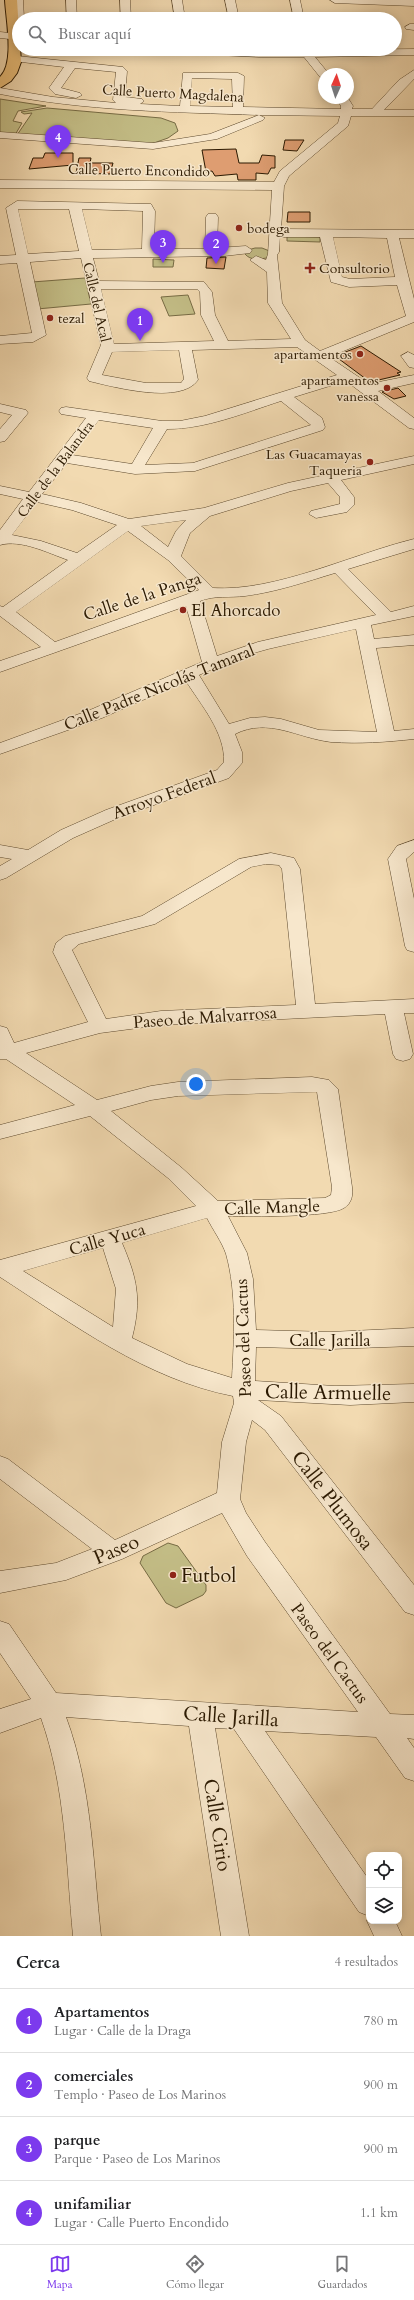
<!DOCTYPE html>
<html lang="es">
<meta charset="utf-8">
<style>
:root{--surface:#fff;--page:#f6f6f6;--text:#202124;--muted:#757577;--line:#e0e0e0;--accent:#7c3aed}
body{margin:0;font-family:Cardo,serif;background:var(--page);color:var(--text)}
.controls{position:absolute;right:12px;bottom:12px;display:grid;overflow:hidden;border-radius:8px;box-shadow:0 2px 10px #0003}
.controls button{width:36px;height:36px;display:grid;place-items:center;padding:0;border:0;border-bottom:1px solid var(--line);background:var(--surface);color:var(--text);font:20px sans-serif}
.compass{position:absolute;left:318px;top:68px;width:36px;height:36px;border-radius:50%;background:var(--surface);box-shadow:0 2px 10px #0003;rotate:3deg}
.you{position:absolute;left:196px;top:1084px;width:14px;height:14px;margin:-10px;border:3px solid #fff;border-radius:50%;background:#1a73e8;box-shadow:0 0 0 6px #1a73e833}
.badge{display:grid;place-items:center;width:26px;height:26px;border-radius:50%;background:var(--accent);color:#fff;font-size:13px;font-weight:700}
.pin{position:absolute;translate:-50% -33px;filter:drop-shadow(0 1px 2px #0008)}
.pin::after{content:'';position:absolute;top:21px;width:14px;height:12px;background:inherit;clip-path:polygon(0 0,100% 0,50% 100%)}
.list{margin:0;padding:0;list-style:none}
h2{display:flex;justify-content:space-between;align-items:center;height:52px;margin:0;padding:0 16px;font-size:17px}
h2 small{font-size:13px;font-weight:400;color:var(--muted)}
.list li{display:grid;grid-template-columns:26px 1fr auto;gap:12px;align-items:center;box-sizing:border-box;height:64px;padding:0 16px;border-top:1px solid var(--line)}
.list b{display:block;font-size:15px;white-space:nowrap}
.list p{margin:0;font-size:13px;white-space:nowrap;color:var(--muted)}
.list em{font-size:13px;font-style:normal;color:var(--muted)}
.icon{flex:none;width:22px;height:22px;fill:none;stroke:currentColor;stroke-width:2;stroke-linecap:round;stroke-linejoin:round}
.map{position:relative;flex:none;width:414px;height:1936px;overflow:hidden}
.search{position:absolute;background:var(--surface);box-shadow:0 2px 10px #0003;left:12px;right:12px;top:12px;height:44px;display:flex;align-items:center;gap:10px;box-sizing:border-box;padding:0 14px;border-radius:22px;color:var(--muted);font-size:15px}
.sheet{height:308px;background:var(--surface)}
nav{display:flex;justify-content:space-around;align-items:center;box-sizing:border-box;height:56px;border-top:1px solid var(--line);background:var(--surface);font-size:11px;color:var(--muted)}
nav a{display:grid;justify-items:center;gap:2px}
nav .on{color:var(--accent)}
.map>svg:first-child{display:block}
.green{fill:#c3bd86;stroke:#776b44}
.building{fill:#de9d71;stroke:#2b1901}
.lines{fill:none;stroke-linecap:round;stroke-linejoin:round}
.minor-casing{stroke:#5d492d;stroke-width:1}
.major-casing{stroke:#2b1901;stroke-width:2}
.minor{fill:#f7e7cc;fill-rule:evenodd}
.major{fill:#e9bd78;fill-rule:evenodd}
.poi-dot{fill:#8f2418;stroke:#f7e7cc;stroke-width:1.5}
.labels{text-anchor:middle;stroke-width:3;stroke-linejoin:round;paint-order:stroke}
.far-street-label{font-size:14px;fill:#2b1901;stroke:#f7e7cc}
.far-poi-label{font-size:14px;fill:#2b1901;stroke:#f7e7cc;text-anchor:start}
.street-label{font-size:17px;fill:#2b1901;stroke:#f7e7cc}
.poi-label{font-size:17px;fill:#2b1901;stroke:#f7e7cc;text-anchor:start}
.near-street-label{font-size:20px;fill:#2b1901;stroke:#f7e7cc}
.near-poi-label{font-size:20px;fill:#2b1901;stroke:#f7e7cc;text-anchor:start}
</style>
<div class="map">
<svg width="414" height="1936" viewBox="0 0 414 1936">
<rect width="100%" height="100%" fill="#f2dab1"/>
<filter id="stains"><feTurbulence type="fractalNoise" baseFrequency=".005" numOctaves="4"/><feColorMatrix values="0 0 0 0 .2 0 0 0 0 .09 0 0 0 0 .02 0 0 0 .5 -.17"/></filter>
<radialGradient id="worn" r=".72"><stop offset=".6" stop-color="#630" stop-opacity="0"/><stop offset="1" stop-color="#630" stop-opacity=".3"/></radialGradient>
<path class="green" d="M0 99 46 106 18 111 13 121 22 123 15 135 0 134Z
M47 108 161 118 175 123 178 131 168 138 151 144 17 135 32 113 24 114 21 112Z
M287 236 320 237V242L287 241Z
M255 248H262L272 252 267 258C259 259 251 261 245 254L248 250Z
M153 259 174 260 173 267H153Z
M85 278 91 304 37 309 32 282Z
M188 295 195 314 169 316 161 297Z
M168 1543 178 1546 206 1585V1591L203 1595 176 1608 166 1603 140 1563 143 1556Z"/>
<path class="building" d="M285 140H304L297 151 283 150Z
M236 149 239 163H259L262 155 275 156V168H271L268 174 256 173V180H238L237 174 215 176 212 171 206 172 202 150Z
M45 153H73V165L29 169 33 158H43Z
M79 158H91L90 163H113L110 174 76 173Z
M288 212H310V222H287Z
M226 257 224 269 206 268 207 258Z
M361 346 401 372 397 373 400 375 370 382 335 356Z
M398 388 406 396 394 399 382 392Z"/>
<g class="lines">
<defs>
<path id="minor" d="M13 0H23L24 19H19V26L14 23Z
M66 0H76L77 19H67Z
M120 0H130L131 19H121Z
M172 0H182L185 19H175Z
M225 0H235L239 19H229Z
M290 0H300L304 19H294Z
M330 0H414V6L335 3Z
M410 24H414V30L406 29 405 27Z
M0 32 19 34V40L0 38Z
M152 49 259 51 414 49V55L315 57 329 74H324V78L320 77 304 57H259L157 52Z
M17 56 123 67 127 71 125 97 142 99 144 101 140 104 180 106 183 73H238L244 76 243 107 341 109V106L336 98H348L353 106 352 109H372L399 80 414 70V79L384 110H414V116H351L348 126 289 176 284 186 281 229 414 230V238H399L414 299V322L329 357 369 384 414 375V383L378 391 414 418V429L409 428 346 381 294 397 322 418 325 427 323 430 195 471 135 474 67 463 42 494 81 503 129 519 204 508 288 483 414 456V464L341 480 354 497V505L347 512 316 518 309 514 311 511 340 504V497L328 483 291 491 210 516 190 533 181 556 213 588C275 592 353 554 414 539V549L348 569 391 612 414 606V616L371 625 374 639 414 635V645L376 648 394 731 414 729V739C386 742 359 744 331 742 297 738 269 717 235 734L242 752V763L229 778 118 818 73 838 6 878 0 880V866L12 859 0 857V845L28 850 61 830 106 810 217 770 224 762C225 732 201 705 186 681L102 718 0 754V743L90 710 202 662 186 606 0 672V661L41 647 0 616V606L3 607 68 560C48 553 21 539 0 545V530L23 499 0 494V486L29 492 86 418 61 414 59 411 61 408 66 407 162 421H180L205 416 337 375 297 347 192 350 198 380C181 405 114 387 89 381L87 378 101 345 81 258 30 262 46 335 33 342 0 344V336L32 333 17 263 0 264V256L16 255 6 208 17 201 151 204 155 211 154 249H205L206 217 208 214H216L218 217 217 248 246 246 252 250 250 253 224 256 93 258 99 281 204 282 212 292 215 315 228 341 291 339 268 303 267 272 250 260 256 256 266 260 268 254 272 190 0 188V180L274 182 280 171 338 123 340 116 259 115 265 118 263 120 217 139 153 149 0 138V132L153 143 210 134 259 115C172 112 86 111 0 94V88L53 97 116 103 113 100 116 72 75 68 61 88 80 93 82 95 76 98 55 94 49 88 64 67 13 61 12 59ZM192 78 232 79 233 107 190 106ZM18 209H69L79 251 28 254ZM82 209 143 211 142 249 92 250ZM280 237H320L331 282 349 287 397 285 406 316 320 351 305 340 282 303 277 255 279 252ZM333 237 387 238 395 277 350 279 342 277ZM101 289H197L200 292 201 315 214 341 114 344ZM179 350 184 379 181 383H146L102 375 112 352ZM281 401 311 425 193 463 145 465 167 429C206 429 244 413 281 401ZM99 420 153 428 132 464 72 455ZM37 502 72 510 117 525 77 553 41 541 12 535ZM186 520 176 531 168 547 141 526ZM128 531 168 560 199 590 55 642 16 612ZM335 573 376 615 258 642 217 656 200 601C215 595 230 598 245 596 276 592 305 582 335 573ZM356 629 377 732 319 730 281 719 265 717 250 718 229 724 199 675 243 656 268 649Z
M408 352 414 355V368L409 367 401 356Z
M0 404 26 410 28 413 5 441 0 442V429L12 415 0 412Z
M414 840V852L406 859 414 899V952L407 950 405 946 388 859 397 846Z
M271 853 294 858 300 869 315 1004 414 999V1013H404L413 1054 410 1059 403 1061 396 1059 393 1054 385 1014 161 1025 100 1033 26 1053 97 1100 151 1086 178 1082 312 1077 329 1080 338 1089 352 1187C353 1195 352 1203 344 1208 328 1218 250 1216 228 1216L247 1253 253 1279 256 1330 330 1332 414 1328V1346L330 1349 256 1347 255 1381 335 1386 414 1384V1402L350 1405 258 1400 281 1416 414 1585V1615L405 1612 265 1430 252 1420 246 1442 240 1499 246 1513 265 1542 390 1714 414 1715V1739L407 1738 414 1748V1781L405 1778 376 1737 265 1731 369 1880V1916L359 1912 234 1729 215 1728 249 1936H221L189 1726 66 1717C92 1787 93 1863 101 1936H73C66 1863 66 1788 41 1718L0 1733V1709L31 1699 0 1653V1621L9 1624 56 1693 358 1712 247 1556 222 1513 122 1559 66 1580 0 1593V1571L56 1563 92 1549 0 1479V1456L8 1459 115 1540 217 1493 222 1442 234 1403 233 1396C146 1379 73 1324 0 1277V1260L196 1206 168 1178 90 1116 0 1139V1125L75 1105 6 1059H0V1026L7 1028 14 1043 88 1022 53 952 56 943 65 936 142 916 239 859ZM266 864 279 865 282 869 296 1005 161 1011 106 1019 72 950 79 944 155 924 251 867ZM317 1092 332 1187 331 1195 325 1198 218 1201 182 1168 111 1111 151 1100 178 1096ZM207 1218C213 1230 222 1242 226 1254 237 1293 234 1338 232 1378L187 1364 132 1338C142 1299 137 1278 122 1243ZM103 1248 116 1289 113 1327 23 1271Z
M369 1917V1921H395L402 1936H374L367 1921Z"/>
<path id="major" d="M5 0H17L21 62 17 73 11 81 0 88V77C15 63 6 20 5 0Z"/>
</defs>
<use href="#minor" class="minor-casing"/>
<use href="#major" class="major-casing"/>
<use href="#minor" class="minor"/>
<use href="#major" class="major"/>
</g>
<g class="poi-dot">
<circle cx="239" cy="228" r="4"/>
<path d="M308 262h4v4h4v4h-4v4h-4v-4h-4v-4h4z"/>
<circle cx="50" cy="318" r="4"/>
<circle cx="360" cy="354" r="4"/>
<circle cx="387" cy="388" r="4"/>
<circle cx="370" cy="462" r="4"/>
<circle cx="183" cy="610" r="4"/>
<circle cx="173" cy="1575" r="4"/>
</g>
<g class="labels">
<g class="far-street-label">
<text transform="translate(173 93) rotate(3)" y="5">Calle Puerto Magdalena</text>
<text transform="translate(139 170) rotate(1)" y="5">Calle Puerto Encondido</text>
<text transform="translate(97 302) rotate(77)" y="5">Calle del Acal</text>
<text transform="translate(55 469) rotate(-53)" y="5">Calle de la Balandra</text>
</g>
<g class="far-poi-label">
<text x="247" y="233">bodega</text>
<text x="319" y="273">Consultorio</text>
<text x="58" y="323">tezal</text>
<text x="352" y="359" text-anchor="end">apartamentos</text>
<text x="379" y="385" text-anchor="end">apartamentos<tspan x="379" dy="16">vanessa</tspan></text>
<text x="362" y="459" text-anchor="end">Las Guacamayas<tspan x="362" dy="16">Taqueria</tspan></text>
</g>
<g class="street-label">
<text transform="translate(142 596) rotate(-18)" y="6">Calle de la Panga</text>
<text transform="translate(159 687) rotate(-22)" y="6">Calle Padre Nicolás Tamaral</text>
<text transform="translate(164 795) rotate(-20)" y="6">Arroyo Federal</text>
<text transform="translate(205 1017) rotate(-4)" y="6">Paseo de Malvarrosa</text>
<text transform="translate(272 1207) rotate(-2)" y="6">Calle Mangle</text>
<text transform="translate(107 1239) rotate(-16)" y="6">Calle Yuca</text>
<text transform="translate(243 1338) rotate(-92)" y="6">Paseo del Cactus</text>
<text x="330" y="1346">Calle Jarilla</text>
<text transform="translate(330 1653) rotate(54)" y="6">Paseo del Cactus</text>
</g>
<g class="poi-label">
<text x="191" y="616">El Ahorcado</text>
</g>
<g class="near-street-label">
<text transform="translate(328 1392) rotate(1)" y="7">Calle Armuelle</text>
<text transform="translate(333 1500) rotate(52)" y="7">Calle Plumosa</text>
<text transform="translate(116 1549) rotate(-23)" y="7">Paseo</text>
<text transform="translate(231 1716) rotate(4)" y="7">Calle Jarilla</text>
<text transform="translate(218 1825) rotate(81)" y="7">Calle Cirio</text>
</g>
<g class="near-poi-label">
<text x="181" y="1582">Futbol</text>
</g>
</g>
<rect width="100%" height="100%" filter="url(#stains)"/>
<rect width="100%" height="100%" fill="url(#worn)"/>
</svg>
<div class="controls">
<button><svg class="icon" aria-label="locate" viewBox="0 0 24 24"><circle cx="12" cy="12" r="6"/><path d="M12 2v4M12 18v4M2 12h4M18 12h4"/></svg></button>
<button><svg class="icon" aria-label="layers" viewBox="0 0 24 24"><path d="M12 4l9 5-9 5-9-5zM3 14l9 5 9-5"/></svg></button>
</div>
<svg class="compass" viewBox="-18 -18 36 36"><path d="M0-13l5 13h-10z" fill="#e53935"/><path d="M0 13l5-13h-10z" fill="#757577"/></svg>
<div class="you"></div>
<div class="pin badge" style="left:140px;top:341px">1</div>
<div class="pin badge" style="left:216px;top:264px">2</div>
<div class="pin badge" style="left:163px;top:263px">3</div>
<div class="pin badge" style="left:58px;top:158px">4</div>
<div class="search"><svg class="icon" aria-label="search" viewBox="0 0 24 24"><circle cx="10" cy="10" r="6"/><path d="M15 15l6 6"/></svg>Buscar aquí</div>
</div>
<section class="sheet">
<h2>Cerca<small>4 resultados</small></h2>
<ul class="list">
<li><span class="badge">1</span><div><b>Apartamentos</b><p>Lugar · Calle de la Draga</p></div><em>780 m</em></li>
<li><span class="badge">2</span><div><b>comerciales</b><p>Templo · Paseo de Los Marinos</p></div><em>900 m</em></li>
<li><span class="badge">3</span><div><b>parque</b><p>Parque · Paseo de Los Marinos</p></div><em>900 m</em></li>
<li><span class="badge">4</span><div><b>unifamiliar</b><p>Lugar · Calle Puerto Encondido</p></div><em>1.1 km</em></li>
</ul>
</section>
<nav>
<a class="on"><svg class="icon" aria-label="map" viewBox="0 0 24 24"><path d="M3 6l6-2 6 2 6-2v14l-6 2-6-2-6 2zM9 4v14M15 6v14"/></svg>Mapa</a>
<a><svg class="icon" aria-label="directions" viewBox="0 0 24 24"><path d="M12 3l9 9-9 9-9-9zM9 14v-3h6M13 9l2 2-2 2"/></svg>Cómo llegar</a>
<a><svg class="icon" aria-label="saved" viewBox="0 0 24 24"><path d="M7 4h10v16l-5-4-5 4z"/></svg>Guardados</a>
</nav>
